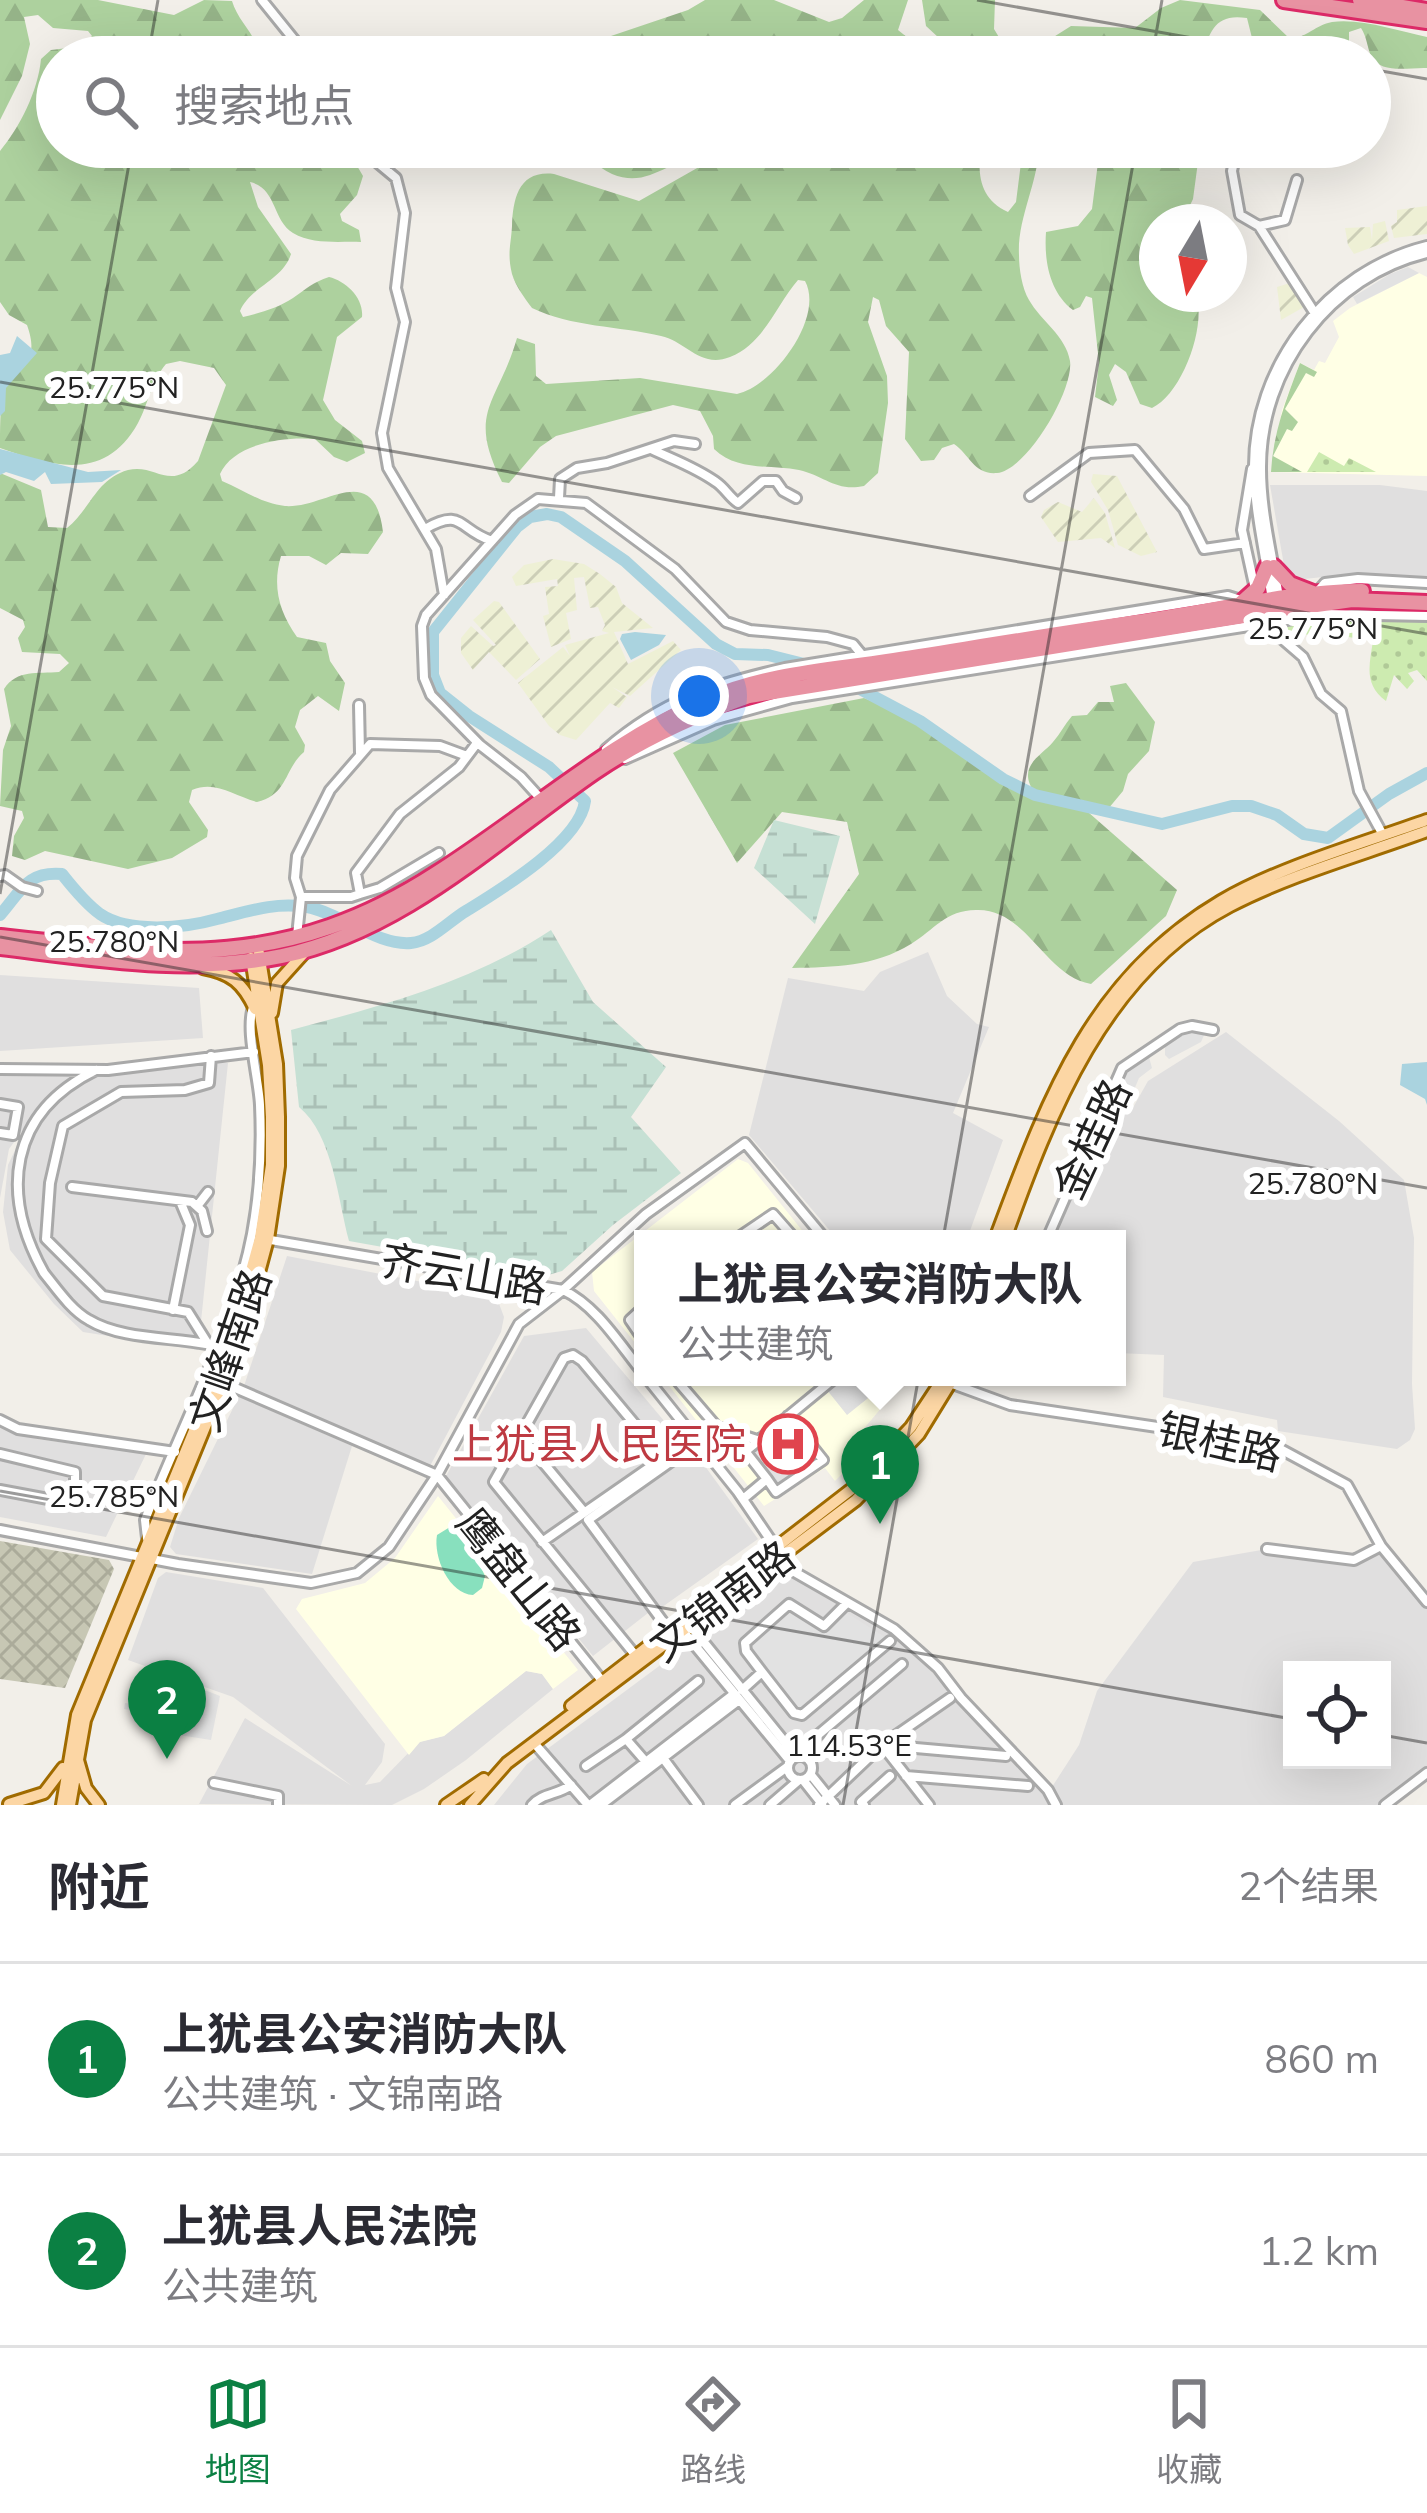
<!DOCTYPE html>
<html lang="zh">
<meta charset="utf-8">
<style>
:root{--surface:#fff;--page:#f2f2f3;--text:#2b2b33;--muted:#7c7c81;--line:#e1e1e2;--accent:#0b8043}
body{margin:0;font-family:Mulish,"Noto Sans SC",sans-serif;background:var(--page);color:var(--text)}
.controls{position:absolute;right:36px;bottom:36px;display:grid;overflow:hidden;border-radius:0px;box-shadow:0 12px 48px #0002}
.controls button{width:108px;height:108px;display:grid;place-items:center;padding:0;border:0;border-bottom:3px solid var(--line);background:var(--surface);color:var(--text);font:60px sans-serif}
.compass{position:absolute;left:1139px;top:204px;width:108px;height:108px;border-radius:50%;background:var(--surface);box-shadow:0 12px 48px #0002;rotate:190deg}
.you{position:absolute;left:699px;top:696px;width:42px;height:42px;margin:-30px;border:9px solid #fff;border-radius:50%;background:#1a73e8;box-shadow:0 0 0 18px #1a73e833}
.badge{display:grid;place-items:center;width:78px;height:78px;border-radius:50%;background:var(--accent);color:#fff;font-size:39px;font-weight:700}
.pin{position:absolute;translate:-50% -99px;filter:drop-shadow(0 3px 6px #0008)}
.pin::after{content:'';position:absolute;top:63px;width:42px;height:36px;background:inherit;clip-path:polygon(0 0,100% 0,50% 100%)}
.popup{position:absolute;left:634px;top:1230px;width:492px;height:156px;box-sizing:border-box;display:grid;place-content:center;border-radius:0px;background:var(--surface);filter:drop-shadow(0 3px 9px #0005);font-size:39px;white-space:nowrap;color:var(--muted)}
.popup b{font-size:45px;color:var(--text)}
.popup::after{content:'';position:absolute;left:50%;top:100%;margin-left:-24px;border:24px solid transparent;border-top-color:var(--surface)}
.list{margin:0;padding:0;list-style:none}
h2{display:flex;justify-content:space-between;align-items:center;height:156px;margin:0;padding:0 48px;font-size:51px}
h2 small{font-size:39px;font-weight:400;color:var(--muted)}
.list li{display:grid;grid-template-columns:78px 1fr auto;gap:36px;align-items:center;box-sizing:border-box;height:192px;padding:0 48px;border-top:3px solid var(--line)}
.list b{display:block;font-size:45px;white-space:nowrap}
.list p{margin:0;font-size:39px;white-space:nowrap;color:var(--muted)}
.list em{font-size:39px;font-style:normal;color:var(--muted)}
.icon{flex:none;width:66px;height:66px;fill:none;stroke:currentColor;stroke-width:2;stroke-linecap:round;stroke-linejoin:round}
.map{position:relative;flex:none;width:1427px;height:1805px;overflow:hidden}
.search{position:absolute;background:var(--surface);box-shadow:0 12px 48px #0002;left:36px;right:36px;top:36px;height:132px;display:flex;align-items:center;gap:30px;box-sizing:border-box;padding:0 42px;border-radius:66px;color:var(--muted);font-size:45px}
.sheet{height:540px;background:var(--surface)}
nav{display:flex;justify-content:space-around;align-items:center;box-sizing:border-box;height:168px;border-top:3px solid var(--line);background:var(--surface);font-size:33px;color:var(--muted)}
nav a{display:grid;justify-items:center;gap:6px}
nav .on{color:var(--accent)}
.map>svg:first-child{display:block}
.residential{fill:#e0dfdf;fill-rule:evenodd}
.education{fill:#ffffe5}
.construction{fill:url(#construction-cross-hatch)}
.farmland{fill:url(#farmland-furrows)}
.grass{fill:url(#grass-dots)}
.forest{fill:url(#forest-firs)}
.wetland{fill:url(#wetland-marsh)}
.pitch{fill:#88e0be}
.parking{fill:#e2e2e2}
.water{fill:#aad3df}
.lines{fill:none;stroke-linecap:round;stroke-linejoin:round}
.river{stroke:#aad3df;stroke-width:12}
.minor-casing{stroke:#a9a9a9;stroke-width:14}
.major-casing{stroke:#a06b00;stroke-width:16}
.highway-casing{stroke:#dc2a67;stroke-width:20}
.minor{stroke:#fff;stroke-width:8}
.major{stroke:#fcd6a4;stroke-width:10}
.highway{stroke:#e892a2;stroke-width:14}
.ticks{fill:none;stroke:#222;stroke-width:3;stroke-opacity:0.45}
.labels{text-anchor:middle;stroke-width:12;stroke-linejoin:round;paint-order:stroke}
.street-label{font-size:42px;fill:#222;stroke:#fff}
.health-label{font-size:42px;fill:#be3a42;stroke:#fff;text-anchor:end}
.ticks-label{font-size:30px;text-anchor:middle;fill:#222;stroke:#fff;stroke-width:12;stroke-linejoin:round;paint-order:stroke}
</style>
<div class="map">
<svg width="1427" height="1805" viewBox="0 0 1427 1805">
<defs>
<pattern id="construction-cross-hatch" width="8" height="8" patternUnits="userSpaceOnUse" patternTransform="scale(3)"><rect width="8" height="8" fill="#c7c7b4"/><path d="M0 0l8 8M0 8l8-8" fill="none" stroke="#abab9a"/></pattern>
<pattern id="farmland-furrows" width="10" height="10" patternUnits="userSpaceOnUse" patternTransform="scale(3)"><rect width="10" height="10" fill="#eef0d5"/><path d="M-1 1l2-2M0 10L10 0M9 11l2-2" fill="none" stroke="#ccceb7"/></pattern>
<pattern id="grass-dots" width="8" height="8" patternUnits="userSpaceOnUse" patternTransform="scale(3)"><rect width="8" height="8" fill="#cdebb0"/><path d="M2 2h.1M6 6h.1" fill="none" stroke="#b0c997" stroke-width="1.8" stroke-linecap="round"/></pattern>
<pattern id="forest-firs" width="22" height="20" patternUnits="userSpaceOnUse" patternTransform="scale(3)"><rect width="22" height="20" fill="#add19e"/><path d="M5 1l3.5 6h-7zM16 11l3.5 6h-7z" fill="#95b388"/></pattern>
<pattern id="wetland-marsh" width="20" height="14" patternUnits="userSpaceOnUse" patternTransform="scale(3)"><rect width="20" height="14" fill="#c6e0d4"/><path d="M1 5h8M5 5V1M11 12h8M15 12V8" fill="none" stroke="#aac0b6"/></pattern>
</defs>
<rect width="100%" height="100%" fill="#f2efe9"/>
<path class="residential" d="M1270 485H1380L1427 491V582L1352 574 1304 579 1285 571Z
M928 952 947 996 977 1024 989 1027 953 1113 1003 1140 967 1239H837L749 1135 788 978 864 991 880 972Z
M0 975 199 988 203 1038 0 1051Z
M1226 1032 1339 1121 1404 1180 1414 1238 1412 1384 1415 1429 1410 1440 1397 1449 1278 1431 1277 1420 1163 1397 1164 1355 1117 1353V1239H1051L1110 1100 1119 1110 1130 1113 1148 1081Z
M205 1061 228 1063 198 1350 83 1332 54 1304 10 1250 3 1212 8 1165 28 1123 9 1149 0 1198V1075H68L73 1080Z
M287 1256 490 1295 498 1301 504 1317 501 1332 429 1468 244 1386Z
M586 1328 686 1447 582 1520 648 1613 593 1656 446 1476 524 1336Z
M239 1396 352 1446 312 1574 176 1554 170 1547 179 1518Z
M0 1426 37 1439 146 1454 106 1537 0 1517Z
M694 1451 758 1539 658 1610 594 1522Z
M1381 1546 1427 1602V1773L1385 1805H1062L1052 1787 1079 1745 1097 1691 1193 1562 1267 1549 1354 1560ZM1292 1670H1382V1760H1292Z
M166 1572 263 1588 385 1744 382 1762 365 1785 380 1782 419 1742 444 1736 526 1671 542 1674 553 1689 466 1760 424 1789 392 1805 199 1804 245 1718 352 1786 233 1697 128 1660 158 1578Z
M786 1572 900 1638 1046 1794 1051 1805H494L527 1764Z"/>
<path class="education" d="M1419 273 1427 277V476L1271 472 1282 410 1300 363 1314 370 1319 361 1325 363 1339 337 1333 321 1350 308Z
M738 1159 748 1163 809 1239H643V1353L594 1291 592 1272Z
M662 1377H896L888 1400 856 1438 866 1450 835 1481 825 1468 764 1506Z
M438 1496 578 1670 553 1689 542 1674 526 1671 444 1736 420 1742 409 1755 296 1609 302 1599 365 1583 395 1558Z"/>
<path class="construction" d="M0 1541 109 1560 114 1569 65 1688 0 1679Z"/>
<path class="farmland" d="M1427 206V234L1394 238 1391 226 1397 222V210Z
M1385 221 1389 241 1354 254 1348 245 1345 228 1370 227 1372 240 1373 224Z
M1293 282 1304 307 1281 320 1277 287Z
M1093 474 1117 476 1157 552 1141 556 1118 545 1108 510 1091 482Z
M1094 498 1105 513 1115 548 1101 538 1058 542 1041 517 1044 510 1058 502 1082 512Z
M553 559 584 564 600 574 616 587 622 603 653 628 614 632 628 664 673 641 681 650 630 696 612 687 627 697 619 708 610 703 576 740 560 735 549 726 518 683 563 647 570 656 565 645 609 633 602 631 605 625 598 607 590 608 584 577 574 578 577 610 566 613 571 639 551 647 543 616 549 614 545 587 558 586 557 579 516 586 512 577 524 565Z
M494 601 499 602 540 659 516 680 489 652 473 670 461 653V638L471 626 493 646 496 645 473 620Z"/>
<path class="grass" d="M1319 452 1344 466 1349 458 1376 472H1307Z
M1369 616 1427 622V681L1417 670 1408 673 1414 681 1407 689 1394 675 1386 701C1364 685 1369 666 1373 641L1330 634 1286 635 1277 627Z"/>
<path class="forest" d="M0 0H98L174 15 204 0 232 1C238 22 258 36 260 57H57V147H346L363 176 357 195 340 214 342 221 359 230 361 242C339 241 313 245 293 233 272 220 277 188 250 182L258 207 291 254C283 280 250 287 240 311L243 317C260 313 278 308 293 298 306 289 313 282 329 277 346 281 364 298 362 317L337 337 323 400 335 420 362 441 365 453 347 462 334 457 315 439C284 436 233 444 220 474L222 481C244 490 260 503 285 506 325 509 374 458 383 532L368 554 341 553 326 565 309 556H281C272 586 279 612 297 637L326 643 330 661 345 683 339 711 318 696 300 710 295 727 305 745 304 752C284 769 288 795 257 802 234 796 216 780 192 790L189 802 208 830 207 837 172 858 128 869 45 851 25 860 12 856 14 836 24 818 22 811 0 806 3 750 11 726 4 689C17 669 38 674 59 672L69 663 60 654 22 652 18 638 25 627 23 620 0 608V473L41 490 48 527 67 528C90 510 96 479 128 470 156 463 170 493 198 461L226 385 214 368 180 361 166 364C150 383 149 403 138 423 106 481 55 468 0 448 0 430 0 408 3 391 15 362 42 367 27 325L9 315 0 302V151C20 127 38 91 41 59L51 50 84 46 92 36 88 31 53 28 38 15 24 17 30 44 22 76 0 120Z
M705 0H774L829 22 842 18 864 0H908L898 30 908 38 910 57H593L608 37 688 10Z
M922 0H995L994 29 1011 57H933L952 50 926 26Z
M1180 0 1260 10 1289 38C1306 39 1315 25 1332 22 1361 18 1398 31 1427 37V68C1410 67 1381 75 1371 56 1367 47 1367 37 1361 28L1349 32V46L1356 57H1249L1252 38 1247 18C1216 13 1210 30 1202 57H1040L1052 38 1071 26 1135 28 1161 8Z
M571 147H981C977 175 980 199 1008 212L1016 202 1023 147H1039C1038 183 1017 219 1019 255 1019 269 1022 288 1029 300 1041 321 1066 336 1070 361 1074 390 1027 470 997 473 974 475 970 455 954 444L942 448 934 460 921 461 905 439 909 352 886 326 879 300 873 297 868 322 887 376 888 403 878 473 864 486C836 492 825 476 799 470 770 464 738 472 714 449L713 436 700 411 673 405 556 436 540 447 509 483 502 482C466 411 498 404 517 338L535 344 536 376 546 384 640 378 737 394C772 387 825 318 805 281L798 280C776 305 764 344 730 357 700 369 686 341 661 336 619 326 571 327 532 308 524 297 516 287 512 274 507 253 511 245 512 226 513 198 519 170 554 174L639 201 706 163 705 157C670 156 650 190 612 174 596 167 588 153 571 147Z
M1100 147H1200L1193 199 1182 222H1157V294H1196C1207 326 1182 394 1152 408L1140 404 1126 372 1115 364 1109 375 1117 400 1113 406 1095 397 1099 363 1092 298 1086 296 1080 307 1073 310C1049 292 1044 260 1046 232L1078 226 1092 209Z
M1300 363 1317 372 1314 377 1306 373 1285 409 1298 422 1292 431 1287 429 1273 456 1302 472H1271C1273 434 1286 399 1300 363Z
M1126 683 1155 722 1149 751 1128 774 1123 791 1108 809 1034 792C1017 766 1040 757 1053 742 1060 734 1065 724 1072 716L1087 715 1098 702H1114L1110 686Z
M864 698 920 721 1003 779 1035 795 1080 805 1177 890 1166 916 1091 984C1044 976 1027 908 976 910 946 910 934 930 911 944 874 967 834 967 792 968L859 874 847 822 782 812 737 863 673 753 725 725Z"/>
<path class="wetland" d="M774 820 840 836 815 924 754 868Z
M551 930 593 1002 666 1067 631 1117 681 1173 613 1225 562 1271 545 1276 349 1241C338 1200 333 1135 299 1107L291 1030C381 1006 473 982 551 930Z"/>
<path class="pitch" d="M450 1527 466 1535 485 1576 482 1588 473 1595C449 1594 433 1557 437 1535Z"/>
<path class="parking" d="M1408 267 1419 273 1357 304 1353 297 1390 274Z
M1199 1031 1205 1033 1201 1042 1169 1059 1165 1055V1046L1179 1035Z
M1149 1057 1152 1068 1139 1078 1126 1109 1119 1106 1113 1099 1125 1073 1132 1064Z
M842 1377H884L888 1382 847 1415 827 1390Z
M789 1421 818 1459 779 1489 749 1451Z
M789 1609 824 1631 847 1613 888 1639 803 1712 797 1711 748 1644Z
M182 1681 220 1696 211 1740 153 1731 155 1714 124 1709 125 1703 178 1710Z"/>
<path class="water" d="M17 336 37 353 6 388 5 411 0 416V355L10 353Z
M0 449 88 472 121 470 102 482 51 484 45 472 34 481 6 472 0 475Z
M635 632 666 635 659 645 631 660 620 639 622 634Z
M1427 1062V1105L1425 1099 1400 1085 1402 1064Z"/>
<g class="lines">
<path class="river" d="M0 915C21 891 27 871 62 874 73 888 85 903 100 914 129 934 185 928 217 919 249 911 275 902 307 907 341 913 377 946 411 943 432 941 449 921 466 911 500 890 580 842 585 801L549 767 469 716 440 693 433 675V632L517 527 530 517 547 514 561 517 625 561 716 644 735 654 768 655 808 665 841 679 920 721 1003 779 1035 795 1162 824 1232 806H1251L1277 815 1304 834 1328 838 1389 794 1427 773"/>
<defs>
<path id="minor" d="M262 0 308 57
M375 147 378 163 396 178 405 213 396 288 405 322 382 433 388 468 436 549 444 595
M1237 147 1232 171 1240 215 1259 226 1314 312
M385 168 404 147
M1259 226 1285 220 1297 180
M651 449C674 460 695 467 716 482 725 488 729 497 738 503L763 481H776L783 491 796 498
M1252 469 1242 530 1255 589
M1030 496 1089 453 1135 450 1184 509 1204 549 1245 543
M559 498 560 479 577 468 607 463 674 441 695 444
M425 529C463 507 458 530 492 541
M1318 591 1325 583 1358 579 1427 583
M1279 597C1272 555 1261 511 1261 469 1260 368 1331 276 1427 253
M1272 600C1266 558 1255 514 1254 471 1252 366 1327 271 1427 246
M1266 625 1303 657 1321 694 1341 711 1359 791 1383 835
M359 705 360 753
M606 749C664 699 712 685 785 668L1228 596 1241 600
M625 759 713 720 792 698 1325 614 1427 616
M540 798 521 777 480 745 431 695 424 678 422 626 426 615 515 515 538 499 586 503 675 569 726 622 750 630 827 637 853 644 862 655
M0 876 5 875 22 887 37 891
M360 894 380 888 439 853
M301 897H351L360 894 356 873 400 814 459 767 477 743
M297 936 301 897 295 878 297 856 330 790 370 744 440 746 467 756
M0 1069 108 1070 254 1052
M96 1070C8 1113 0 1194 44 1273 57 1289 71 1310 89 1320 120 1339 170 1337 206 1344
M0 1104 18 1107 13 1135 0 1133
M72 1187 192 1202 202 1211 207 1231
M198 1205 208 1192
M265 1239 563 1290C597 1306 620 1345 643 1373
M736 1239 773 1214 795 1239
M1047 1239 1122 1068 1180 1029 1192 1026 1213 1030
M643 1308 630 1320 643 1339
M173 1310 190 1225 180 1201
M208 1344 188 1312 103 1296 46 1239 50 1183 63 1126 121 1092 185 1090 209 1083 211 1056
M646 1377 738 1492 791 1570 894 1629 938 1668 961 1698 1048 1790 1056 1805
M674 1377 741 1455 836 1377
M219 1381 437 1475 603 1682
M947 1382 1010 1405 1271 1444 1347 1485 1381 1546 1427 1602
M0 1420 18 1429 175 1452
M720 1428 757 1440
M521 1436 584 1512
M0 1454 75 1472V1483L64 1502 0 1490
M767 1479 776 1492 823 1460 788 1416
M743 1499 767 1479 745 1451
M0 1530 178 1564 311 1583 357 1573 389 1547 437 1475 519 1324 563 1290 646 1214 745 1143 825 1239
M147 1538 145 1520C180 1430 234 1328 252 1234 260 1191 262 1149 260 1105 259 1079 244 1027 254 1005
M542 1542 663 1458 582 1361 573 1355 564 1358 494 1482 636 1656
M1267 1549 1354 1560 1381 1546
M690 1625 796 1756
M669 1630 588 1520 700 1441
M683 1631 790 1761
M762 1672 746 1651 745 1643 789 1604 824 1626 847 1603
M742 1690 762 1672 794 1713 802 1715 890 1641
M950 1698 882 1745 1006 1756
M534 1743 588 1805
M788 1768a12 12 0 1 1 24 0a12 12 0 1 1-24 0Z
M800 1756 805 1746 902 1664
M663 1758 698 1805
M646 1762 626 1739 698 1681
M586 1766 626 1739
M811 1775 835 1805
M906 1776 1028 1786
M803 1780 822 1804
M214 1783 278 1796V1805
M532 1805C542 1793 558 1795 571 1785
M590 1805 734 1694
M601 1805 739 1700
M735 1805 787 1767
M770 1805 799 1780
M819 1805 882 1745 929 1805
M864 1805 861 1802 890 1776
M1385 1805 1427 1773"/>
<path id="major" d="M203 968C231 973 243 983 255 1009
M272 1013 277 983 304 953
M995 1239C1046 1103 1089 979 1221 901 1279 867 1363 843 1427 820
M1005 1239C1050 1113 1104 972 1230 906 1292 874 1362 855 1427 831
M571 1706 853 1488 911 1427 944 1377
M78 1760 86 1788 99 1805
M9 1804 44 1793 63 1768
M62 1805 77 1715 233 1336 260 1238 271 1165V1117L268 1065 251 958
M70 1805 85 1720 241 1339 268 1239 279 1166V1117L277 1064 259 953
M446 1805 484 1779
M470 1805 507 1763 856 1500 919 1434 954 1377"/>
<path id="highway" d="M1284 0 1427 21
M1360 0 1427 11
M1274 567 1290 584 1313 593
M1239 605 1258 588 1267 567
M0 937C168 956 286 971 436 874 529 815 608 742 710 698 766 674 827 670 887 661 970 648 1054 634 1137 622 1211 612 1287 591 1362 591
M0 947C92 958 189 975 282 956 404 930 494 841 594 772 641 740 696 715 749 696L1281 610 1352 600 1427 603"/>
</defs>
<use href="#minor" class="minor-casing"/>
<use href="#major" class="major-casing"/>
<use href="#highway" class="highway-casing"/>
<use href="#minor" class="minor"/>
<use href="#major" class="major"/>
<use href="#highway" class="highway"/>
</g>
<path class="ticks" d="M977 0 1300 57M148 57 158 0M1152 57 1162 0M1370 69 1427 79M0 382 1427 634M0 894 132 147M0 937 1427 1188M0 1491 1292 1719M1382 1735 1427 1743M843 1805 1136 147"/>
<defs>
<symbol id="hospital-ring" viewBox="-11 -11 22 22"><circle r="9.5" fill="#fff" stroke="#e0444e" stroke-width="1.5"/><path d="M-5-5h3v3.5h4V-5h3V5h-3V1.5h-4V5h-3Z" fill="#e0444e"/></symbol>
</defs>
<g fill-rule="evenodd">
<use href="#hospital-ring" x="755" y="1411" width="66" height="66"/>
</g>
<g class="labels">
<g class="street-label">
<text transform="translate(1092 1139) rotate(-65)" y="15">金桂路</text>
<text transform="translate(464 1274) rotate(10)" y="15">齐云山路</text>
<text transform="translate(230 1350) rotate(-71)" y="15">文峰南路</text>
<text transform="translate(1220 1442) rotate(13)" y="15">银桂路</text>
<text transform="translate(519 1579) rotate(51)" y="15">鹰盘山路</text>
<text transform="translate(722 1601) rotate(-37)" y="15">文锦南路</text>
</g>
<g class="health-label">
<text x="746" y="1459">上犹县人民医院</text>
</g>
</g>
<g class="ticks-label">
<text x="114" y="398">25.775°N</text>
<text x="1313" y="639">25.775°N</text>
<text x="114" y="952">25.780°N</text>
<text x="1313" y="1194">25.780°N</text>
<text x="114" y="1507">25.785°N</text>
<text x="849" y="1756">114.53°E</text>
</g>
</svg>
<div class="controls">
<button><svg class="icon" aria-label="locate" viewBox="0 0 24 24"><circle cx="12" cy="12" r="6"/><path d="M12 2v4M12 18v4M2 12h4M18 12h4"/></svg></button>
</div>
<svg class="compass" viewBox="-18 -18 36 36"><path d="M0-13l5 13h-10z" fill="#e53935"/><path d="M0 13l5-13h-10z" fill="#7c7c81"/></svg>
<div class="you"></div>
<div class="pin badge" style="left:880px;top:1524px">1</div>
<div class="popup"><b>上犹县公安消防大队</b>公共建筑</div>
<div class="pin badge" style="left:167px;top:1759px">2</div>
<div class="search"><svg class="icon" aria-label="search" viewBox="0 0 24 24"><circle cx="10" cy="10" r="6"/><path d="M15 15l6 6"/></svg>搜索地点</div>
</div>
<section class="sheet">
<h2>附近<small>2个结果</small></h2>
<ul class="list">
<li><span class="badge">1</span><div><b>上犹县公安消防大队</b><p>公共建筑 · 文锦南路</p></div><em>860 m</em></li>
<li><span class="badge">2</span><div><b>上犹县人民法院</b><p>公共建筑</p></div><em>1.2 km</em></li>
</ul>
</section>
<nav>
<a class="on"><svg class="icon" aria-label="map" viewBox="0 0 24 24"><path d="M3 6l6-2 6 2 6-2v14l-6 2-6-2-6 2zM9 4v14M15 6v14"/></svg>地图</a>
<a><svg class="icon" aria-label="directions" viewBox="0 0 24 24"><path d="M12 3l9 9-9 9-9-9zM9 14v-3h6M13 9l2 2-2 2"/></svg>路线</a>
<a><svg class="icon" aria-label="saved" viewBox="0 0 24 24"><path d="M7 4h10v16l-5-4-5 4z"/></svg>收藏</a>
</nav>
